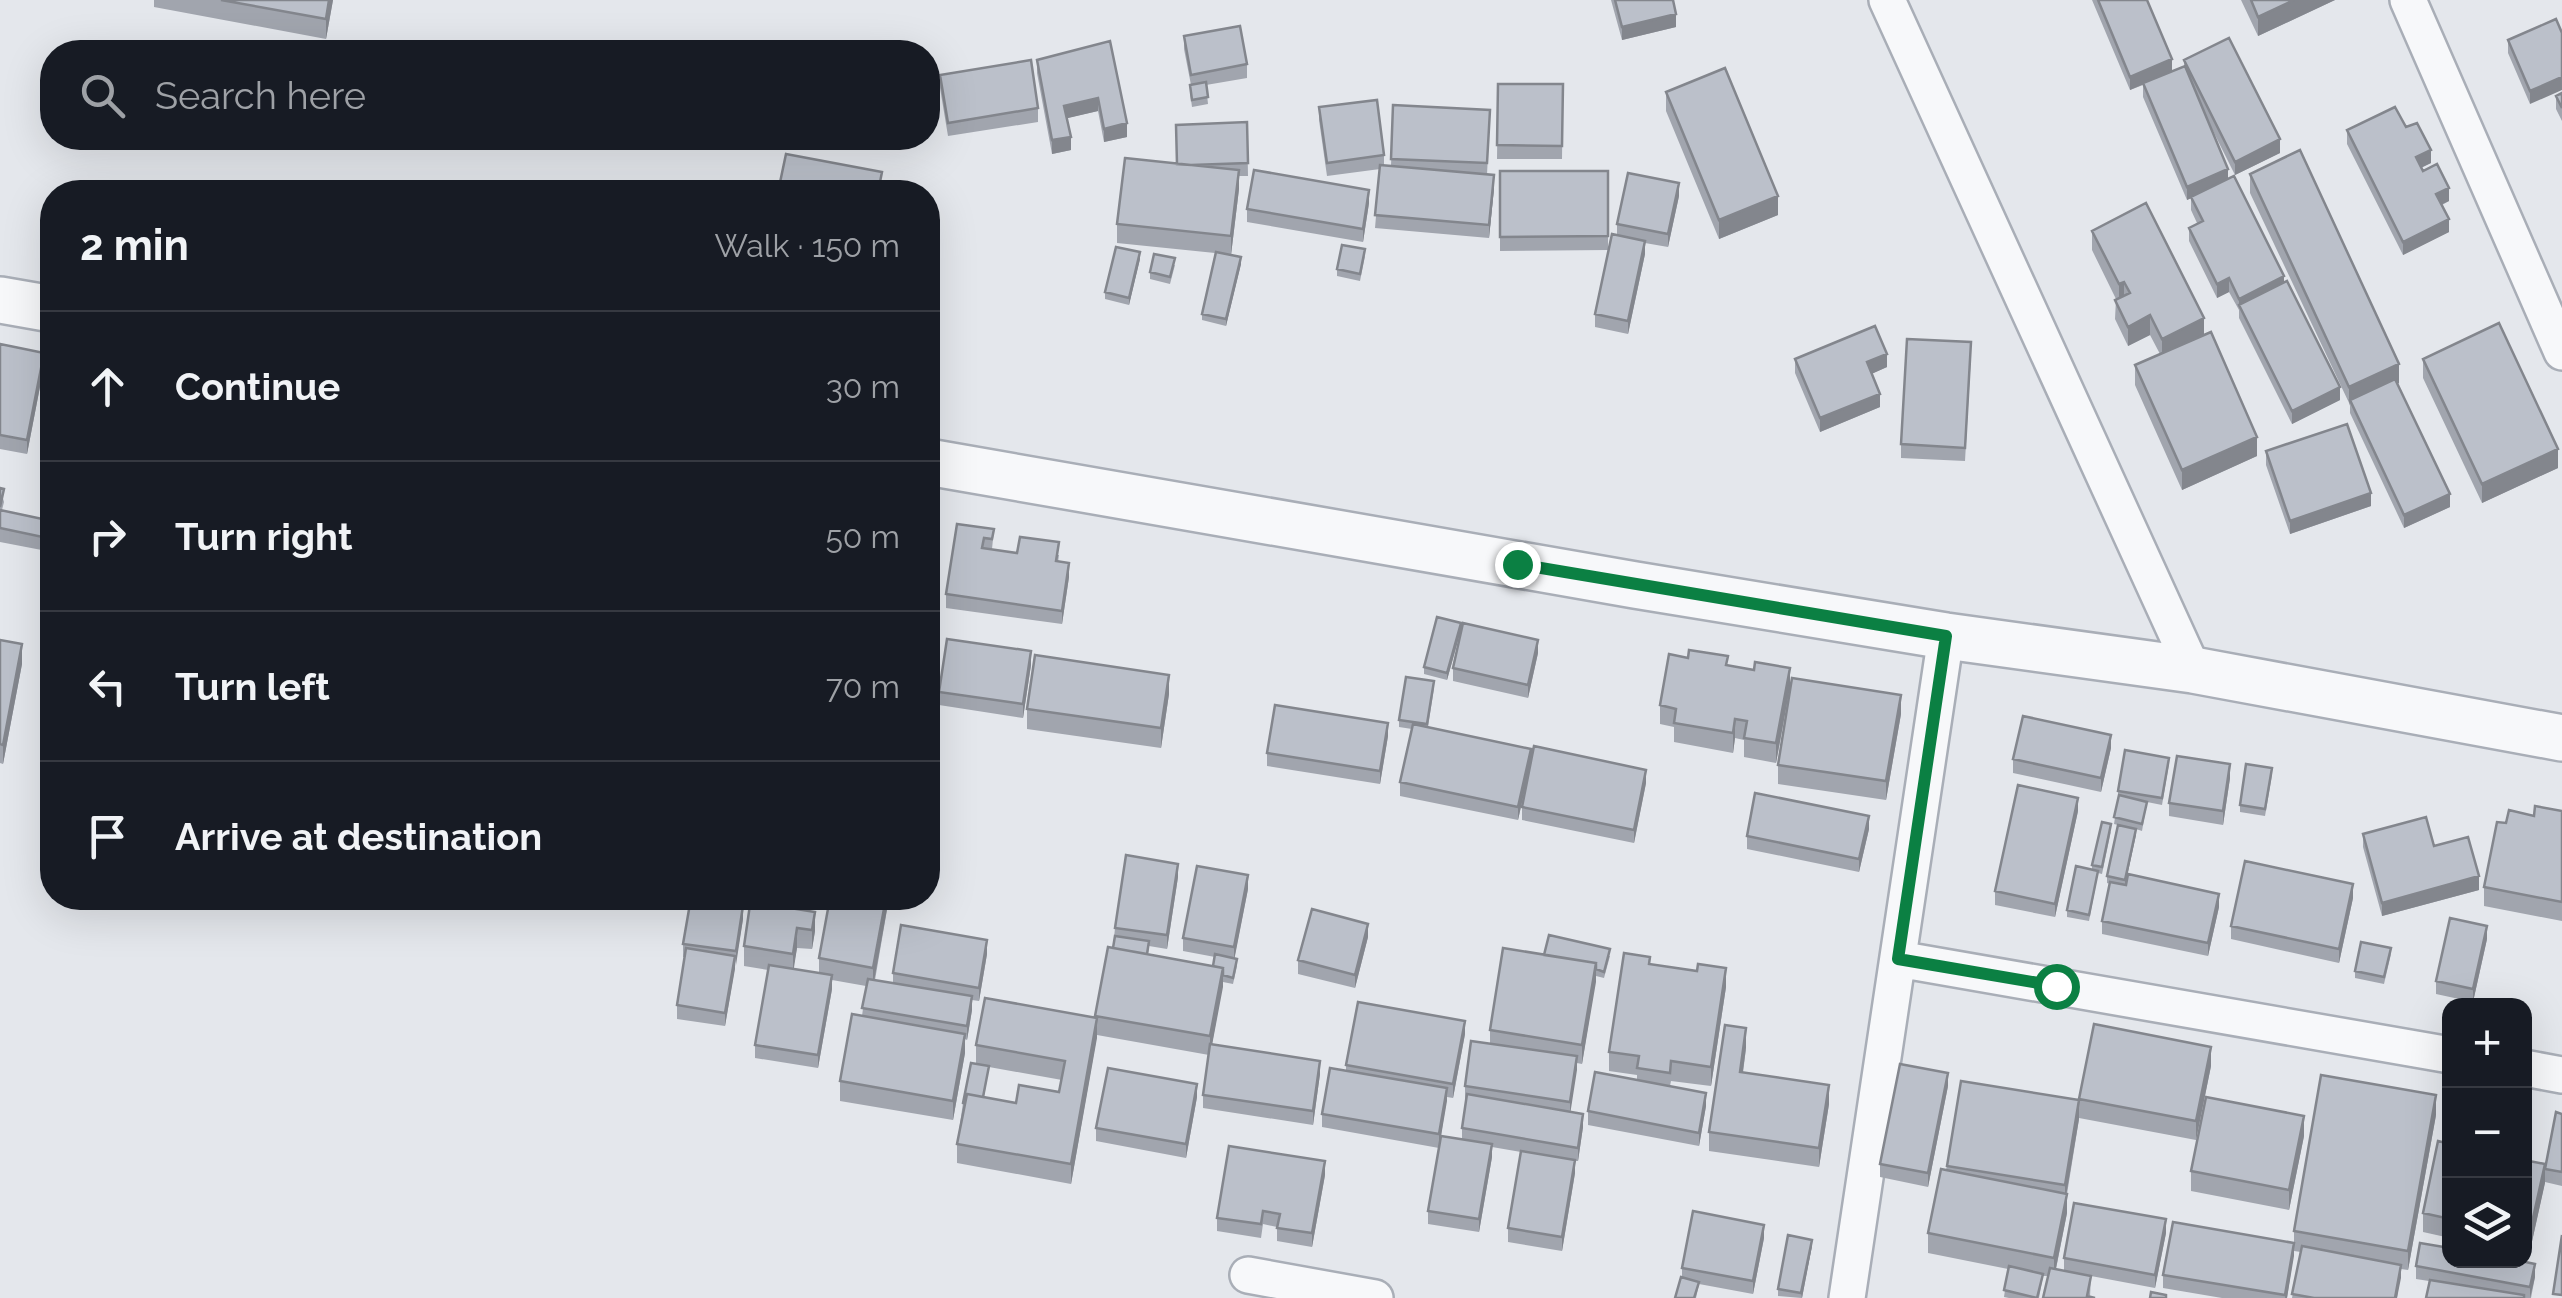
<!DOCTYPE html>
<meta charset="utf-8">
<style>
:root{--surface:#171b24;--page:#20242c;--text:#f1f3f6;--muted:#9ea1a6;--line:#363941}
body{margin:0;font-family:Raleway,sans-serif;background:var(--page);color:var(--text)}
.controls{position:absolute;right:30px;bottom:30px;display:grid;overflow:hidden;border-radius:20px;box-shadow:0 10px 40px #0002}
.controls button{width:90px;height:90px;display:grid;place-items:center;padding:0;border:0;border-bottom:2px solid var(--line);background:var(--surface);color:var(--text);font:50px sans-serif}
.stop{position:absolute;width:30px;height:30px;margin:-22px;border:8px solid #0b8043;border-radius:50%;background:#fff}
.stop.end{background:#0b8043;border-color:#fff;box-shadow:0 2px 10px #0008}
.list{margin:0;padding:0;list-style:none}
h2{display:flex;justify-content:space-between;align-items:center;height:130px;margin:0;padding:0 40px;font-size:42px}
h2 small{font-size:32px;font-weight:400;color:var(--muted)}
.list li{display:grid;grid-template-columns:65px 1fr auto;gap:30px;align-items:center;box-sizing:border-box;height:150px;padding:0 40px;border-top:2px solid var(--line)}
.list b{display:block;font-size:38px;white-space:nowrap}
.list em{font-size:32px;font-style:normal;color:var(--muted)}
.icon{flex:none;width:55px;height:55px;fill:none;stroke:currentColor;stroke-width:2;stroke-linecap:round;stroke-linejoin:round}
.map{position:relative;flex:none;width:2562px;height:1298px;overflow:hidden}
.search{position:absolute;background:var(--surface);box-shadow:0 10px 40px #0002;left:40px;top:40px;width:900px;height:110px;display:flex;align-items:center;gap:25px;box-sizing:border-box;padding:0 35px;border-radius:40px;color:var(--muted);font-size:38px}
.panel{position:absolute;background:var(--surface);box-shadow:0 10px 40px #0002;left:40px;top:180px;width:900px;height:730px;border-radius:40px}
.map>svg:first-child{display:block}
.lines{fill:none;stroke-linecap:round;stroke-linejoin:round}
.minor-casing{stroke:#a9aeb7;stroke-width:40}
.tertiary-casing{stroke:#a9aeb7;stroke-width:50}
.minor{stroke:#f7f8fa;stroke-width:35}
.tertiary{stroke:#f7f8fa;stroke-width:45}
.wall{fill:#a1a5ae;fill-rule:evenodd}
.shaded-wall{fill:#83868d}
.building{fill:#bbc0ca;stroke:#83868d;stroke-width:2.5}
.route{stroke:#0b8043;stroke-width:12}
</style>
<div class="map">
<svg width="2562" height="1298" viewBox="0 0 2562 1298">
<rect width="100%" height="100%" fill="#e4e7ec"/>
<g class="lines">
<defs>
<path id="minor" d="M1887 0 2193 670
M2408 0 2562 352
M1898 959 2450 1055
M2524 1068 2562 1075
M1248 1275 1375 1298
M1847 1298 1946 636"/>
<path id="tertiary" d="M0 300 52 309
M928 462 1635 585 1946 636 2193 670 2562 738"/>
</defs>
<use href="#minor" class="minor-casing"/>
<use href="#tertiary" class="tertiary-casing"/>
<use href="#minor" class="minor"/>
<use href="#tertiary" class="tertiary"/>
</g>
<path class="wall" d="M154 0H333L326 39 154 7Z
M1611 0H1673L1676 27 1622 40Z
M2092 0H2147L2172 71 2184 66V60L2280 153 2235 175 2210 125 2228 178 2284 282 2340 400 2292 424 2239 318V310L2229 292 2217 298 2189 241V228L2197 223 2191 210V198L2187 200 2143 97V85L2130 90Z
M2241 0H2335L2258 36Z
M2556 19 2530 104 2508 53V40Z
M1184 36 1247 64V78L1206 85 1208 104 1192 107 1190 92 1191 85 1184 49Z
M1110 41 1127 137 1104 142 1098 111 1067 118 1071 150 1052 154 1037 73V60Z
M940 75 1038 108V122L948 136 940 88Z
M1498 84H1563L1562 159H1497Z
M1666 92 1778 215 1719 239 1666 111Z
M2562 93V121L2556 109V96Z
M1393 105 1490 110 1487 175 1494 189 1489 238 1375 228 1380 169 1327 176 1319 120V107L1384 155V165L1391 166Z
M1247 122 1248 176H1239V189L1231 255 1241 264 1226 326 1202 320V314L1215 253 1117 243V224L1177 164Z
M2406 127 2431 163 2421 168 2423 171 2449 201 2442 205 2449 232 2403 255 2347 144V130Z
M1500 171H1608V250L1500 251Z
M2250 174 2399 383 2397 384 2450 507 2404 528 2350 413V405L2250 193Z
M1679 196 1668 247 1645 243V254L1628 334 1595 327V314L1617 235V224Z
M1369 203 1363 242 1247 222V209Z
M2092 231 2204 335 2257 456 2182 490 2135 385V365L2160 354 2150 335 2128 346 2115 319 2116 299 2092 250Z
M1365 256 1360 281 1337 276V269Z
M1140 259 1129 305 1105 299V292Z
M1175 265 1170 284 1150 279V272Z
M0 344 44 366 27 454 0 449Z
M1971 355 1965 461 1901 458V444Z
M1795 359 1887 367 1871 374 1880 407 1820 432 1795 373Z
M2423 359 2558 468 2482 503 2423 378Z
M2266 451 2371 506 2290 534 2266 465Z
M0 488 4 502 2 510 52 521V552L0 542Z
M957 524 994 529 992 549 1017 553 1059 555 1058 562 1069 577 1062 624 946 608V594Z
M1461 630 1447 680 1424 674V667Z
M0 640 22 664 3 764 0 763Z
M1538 653 1528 698 1453 681V668Z
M1031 665 1023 718 939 705V692Z
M1728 666 1790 687 1776 763 1744 757V740L1735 738 1733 753 1674 742V727L1660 724V705Z
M1434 688 1428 727 1531 762 1518 820 1400 796V782L1412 729 1399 727V720Z
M1169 694 1161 748 1027 729V709Z
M1901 714 1886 800 1778 784V765Z
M1388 736 1380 784 1267 766V753Z
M2111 748 2101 792 2013 773V759Z
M2169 764 2162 805 2147 802 2142 831 2136 829 2125 885 2219 907 2208 956 2102 934V921L2110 884 2107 883V876L2118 825 2114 824 2118 798V791Z
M2272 775 2265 816 2240 812V805Z
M2230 778 2223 825 2169 816V803Z
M1646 783 1634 843 1522 820V807Z
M2078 811 2055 917 1995 905V891Z
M2562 811V921L2484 906V887L2506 823 2534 816Z
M1869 829 1859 872 1747 849V836Z
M2111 831 2102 874 2098 873 2089 921 2067 917V910L2092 870V865Z
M2363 834 2479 890 2382 916 2363 847Z
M1178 877 1167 949 1149 946 1148 954 1213 966 1215 957 1183 951V938L1248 889 1234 959 1237 966 1233 984 1223 982 1212 1044 1320 1074 1313 1125 1203 1108V1095L1209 1055 1097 1035 1071 1184 957 1163V1144L963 1103 976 1064V1045L1095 1018 1108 947 1113 948 1115 928ZM989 1067 1062 1080 1059 1092 1016 1103 984 1097Z
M751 898H801L799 909 815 931 812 949 797 948 793 969 819 973V958L830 898H889L875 980 893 983V973L987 954 979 1001 972 1000V1010L967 1040 965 1039V1053L953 1120 840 1101V1081L862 1016 866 986 832 980V989L818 1068 755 1058V1045L768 970 744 966V946Z
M2353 898 2339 963 2231 939V926Z
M743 919 725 1026 677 1019V1005L685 957H683V944Z
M1368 937 1355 988 1298 974V960Z
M2487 939 2473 1002 2436 994V981Z
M2391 954 2384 984 2355 978V971Z
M1544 955 1610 956 1604 978 1596 976 1582 1064 1577 1063 1570 1111 1583 1127 1578 1161H1575V1173L1562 1251 1508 1242V1228L1521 1152 1492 1147V1157L1479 1232 1428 1224V1211L1462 1139V1128L1466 1100 1465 1099V1086L1490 1043V1030Z
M1650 964 1726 987 1711 1086 1671 1081 1670 1086 1706 1106 1699 1146 1588 1125V1111L1637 1080V1075L1609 1071V1052Z
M1465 1034 1453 1098 1447 1097 1439 1148 1322 1127V1114L1346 1070V1065Z
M1746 1048 1743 1073 1829 1104 1819 1167 1709 1151V1132Z
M2211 1066 2196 1140 2079 1118V1099Z
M1948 1086 1928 1187 1880 1177V1164Z
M1197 1097 1186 1158 1096 1141V1128Z
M2562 1114V1186L2545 1182 2529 1255 2524 1254V1160L2545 1164Z
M2436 1115 2408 1270 2401 1269 2397 1298H2292L2301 1252 2294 1251 2287 1298H2222L2163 1288V1275L2294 1243V1231Z
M2079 1119 2067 1194V1213L2056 1269 2064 1271V1258L2166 1233 2155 1288 2091 1276 2090 1297 2043 1298 2048 1276H2043L2039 1298H2009L2004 1297 2008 1269 1928 1253V1233L1947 1166Z
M2304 1136 2289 1210 2191 1191V1171Z
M2450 1144V1238L2423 1232V1213Z
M1325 1175 1312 1247 1277 1241V1227L1263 1224 1261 1238 1217 1231V1218Z
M1764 1238 1753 1294 1699 1284 1696 1298H1675L1682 1277V1268Z
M1812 1246 1802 1298 1778 1296V1289Z
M2416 1266 2535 1277 2531 1298H2426L2429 1281 2416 1279Z"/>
<path class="shaded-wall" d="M329 0H333L326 39V19Z
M2294 0H2335L2258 36V17Z
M1676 14V27L1622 40V27Z
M2172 59V72L2130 90V77Z
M2562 77V90L2530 104V91Z
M1098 98V111L1064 119V106Z
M1127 123V137L1104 142V129Z
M1071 137V150L1052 154V140Z
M2280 139V153L2235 175V162Z
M2431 150V163L2416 170V157Z
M2228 169V182L2187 200V187Z
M1239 170V189L1231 255V236Z
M1494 175V189L1489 238V225Z
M1679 183V196L1668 247V234Z
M2449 188V201L2436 207V194Z
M1369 190V203L1363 242V229Z
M1778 196V215L1719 239V220Z
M2449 219V232L2403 255V242Z
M1645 241V254L1628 334V321Z
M1140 252V259L1129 305V298Z
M1241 257V264L1226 326V319Z
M2284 276V289L2239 306V299Z
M2229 278V292L2217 298V284Z
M2124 282V301L2119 304V284Z
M2150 315V335L2128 346V327Z
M2204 318V337L2162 358V339Z
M44 353V366L27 454V440Z
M1887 354V367L1867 376V362Z
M2399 364V383L2352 404 2350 400 2349 406V387Z
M2340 387V400L2292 424V411Z
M1880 394V407L1820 432V418Z
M2257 437V456L2182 490V470Z
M2558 449V468L2482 503V484Z
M2371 493V506L2290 534V521Z
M2450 494V507L2404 528V515Z
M1069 563V577L1062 624V611Z
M1461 623V630L1447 680V673Z
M1538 640V653L1528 698V685Z
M22 644V664L3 764V745Z
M1031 651V665L1023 718V704Z
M1790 668V687L1776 763V743Z
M1169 675V694L1161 748V728Z
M1901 695V714L1886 800V781Z
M1735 719V738L1733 753V733Z
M1388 723V736L1380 784V771Z
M2111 735V748L2101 792V778Z
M1531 749V762L1518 820V807Z
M2230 764V778L2223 825V811Z
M1646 770V783L1634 843V830Z
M2078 798V811L2055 917V904Z
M1869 816V829L1859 872V859Z
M2136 829V835L2125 886V880Z
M1178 864V877L1167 949V935Z
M1248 875V889L1234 961V947Z
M2479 876V890L2382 916V903Z
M2353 884V898L2339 963V949Z
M2219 894V907L2208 956V943Z
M886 898H889L873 987V968Z
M743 906V919L736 965V951Z
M815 912V931L812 949V930Z
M1368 924V937L1355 988V975Z
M2487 926V939L2473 1002V989Z
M797 928V948L793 974V954Z
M987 940V954L979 1001V988Z
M735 956V969L725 1026V1013Z
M1596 963V982L1582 1064V1045Z
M1223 968V987L1210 1056V1036Z
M1726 968V987L1711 1086V1067Z
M832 975V989L818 1068V1055Z
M972 996V1010L967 1040V1026Z
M1097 1018V1038L1071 1184V1164Z
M1465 1021V1034L1453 1098V1084Z
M1746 1028V1048L1740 1092V1072Z
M965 1034V1053L953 1120V1101Z
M2211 1047V1066L2196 1140V1121Z
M1577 1056V1070L1570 1115V1102Z
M1320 1061V1074L1313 1125V1111Z
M1948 1073V1086L1928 1187V1173Z
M1197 1084V1097L1186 1158V1144Z
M1829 1085V1104L1819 1167V1148Z
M1447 1088V1101L1439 1148V1134Z
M1706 1093V1106L1699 1146V1133Z
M2436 1095V1115L2408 1270V1251Z
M2079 1100V1119L2065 1202 2067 1194V1213L2054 1278V1258L2065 1204V1185Z
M1583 1114V1127L1578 1161V1148Z
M2304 1116V1136L2289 1210V1190Z
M1492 1144V1157L1479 1232V1219Z
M1575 1160V1173L1562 1251V1237Z
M1325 1161V1175L1312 1247V1233Z
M2545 1164V1183L2529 1255V1236Z
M2166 1219V1233L2155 1288V1275Z
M1764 1225V1238L1753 1294V1281Z
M1812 1240V1246L1802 1298 1801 1293Z
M2294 1243V1256L2287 1298H2285Z
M2535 1264V1277L2530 1298V1287Z
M2401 1265V1278L2397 1298H2395Z"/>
<path class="building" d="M221 0H329L326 19Z
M1615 0H1673L1676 14 1622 27Z
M2098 0H2147L2172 59 2130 77Z
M2251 0H2294L2258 17Z
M2556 19 2562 33V77L2530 91 2508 40Z
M1240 26 1247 64 1191 75 1184 36Z
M2229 38 2280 139 2235 162 2184 60Z
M1110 41 1127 123 1104 129 1098 98 1064 106 1071 137 1052 140 1037 60Z
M1031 60 1038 108 948 123 940 75Z
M2185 66 2228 169 2187 187 2143 83Z
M1725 68 1778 196 1719 220 1666 92Z
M1206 82 1208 97 1192 100 1190 85Z
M1498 84H1563L1562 146 1497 145Z
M2562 93V108L2556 96Z
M1377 100 1384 155 1327 163 1319 107Z
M1393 105 1490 110 1487 163 1391 159Z
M2395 107 2406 127 2417 123 2431 150 2416 157 2423 171 2437 164 2449 188 2436 194 2449 219 2403 242 2347 130Z
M1247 122 1248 163 1191 165 1177 164 1176 125Z
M2300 150 2399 364 2349 387 2250 174Z
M786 154 882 172 878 192H778Z
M1125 158 1239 170 1231 236 1117 224Z
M1380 165 1494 175 1489 225 1375 215Z
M1254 170 1369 190 1363 229 1247 209Z
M1500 171H1608V236L1500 237Z
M1628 173 1679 183 1668 234 1617 224Z
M2234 176 2284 276 2239 299 2229 278 2217 284 2189 228 2203 221 2191 197Z
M2146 203 2204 318 2162 339 2150 315 2128 327 2115 300 2130 293 2124 282 2119 284 2092 231Z
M1612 234 1645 241 1628 321 1595 314Z
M1342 245 1365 249 1360 274 1337 269Z
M1116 247 1140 252 1129 298 1105 292Z
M1216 252 1241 257 1226 319 1202 314Z
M1154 254 1175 258 1170 277 1150 272Z
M2287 281 2340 387 2292 411 2239 305Z
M2499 323 2558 449 2482 484 2423 359Z
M1875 326 1887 354 1867 362 1880 394 1820 418 1795 359Z
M2211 332 2257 437 2182 470 2135 365Z
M1907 339 1971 342 1965 448 1901 444Z
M0 344 44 353 27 440 0 435Z
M2395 379 2450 494 2404 515 2350 400Z
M2347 424 2371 493 2290 521 2266 451Z
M0 488 4 489 0 507Z
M0 510 52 521V539L0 528Z
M957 524 994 529 992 539 984 538 982 548 1017 553 1020 537 1059 542 1056 561 1069 563 1062 611 946 594Z
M1437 617 1461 623 1447 673 1424 667Z
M1463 623 1538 640 1528 685 1453 668Z
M947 639 1031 651 1023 704 939 692Z
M0 640 22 644 3 745 0 744Z
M1689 650 1728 656 1726 665 1754 670 1755 662 1790 668 1776 743 1744 738 1747 721 1735 719 1733 733 1674 723 1676 709 1660 705 1669 654 1688 658Z
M1035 655 1169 675 1161 728 1027 709Z
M1406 677 1434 681 1427 724 1399 720Z
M1792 678 1901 695 1886 781 1778 765Z
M1275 705 1388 723 1380 771 1267 753Z
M2023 716 2111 735 2101 778 2013 759Z
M1413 724 1531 749 1518 807 1400 782Z
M1534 746 1646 770 1634 830 1522 807Z
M2125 750 2169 758 2162 798 2118 791Z
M2177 756 2230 764 2223 811 2169 803Z
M2246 764 2272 768 2265 809 2240 805Z
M2018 785 2078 798 2055 904 1995 891Z
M1755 793 1869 816 1859 859 1747 836Z
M2119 795 2147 802 2142 824 2114 817Z
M2535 806 2562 811V902L2484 887 2497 822 2506 823 2509 810 2534 816Z
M2426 817 2434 846 2468 837 2479 876 2382 903 2363 834Z
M2102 822 2111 824 2102 867 2092 865Z
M2118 825 2136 829 2125 880 2107 876Z
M1126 855 1178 864 1167 935 1115 928Z
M2245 861 2353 884 2339 949 2231 926Z
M1197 866 1248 875 1234 947 1183 938Z
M2076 866 2098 871 2089 915 2067 910Z
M2128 874 2219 894 2208 943 2102 921 2110 882 2126 885Z
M691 898 743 906 736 951 683 944Z
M751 898H798L796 909 815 912 812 930 797 928 793 954 744 946Z
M830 898H886L873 968 819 958Z
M1312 909 1368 924 1355 975 1298 960Z
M2450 918 2487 926 2473 989 2436 981Z
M901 925 987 940 979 988 893 973Z
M1549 935 1610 949 1604 972 1596 969V963L1544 955Z
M1115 936 1149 941 1147 954 1113 948Z
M2361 942 2391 948 2384 977 2355 971Z
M1108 947 1223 968 1210 1036 1095 1016Z
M686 948 735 956 725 1013 677 1005Z
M1503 948 1596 963 1582 1045 1490 1030Z
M1624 953 1650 957 1649 964 1697 971 1698 964 1726 968 1711 1067 1671 1061 1670 1073 1637 1068 1639 1056 1609 1052Z
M1215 954 1237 959 1233 978 1223 975V968L1213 966Z
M769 965 832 975 818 1055 755 1045Z
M868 979 972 996 967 1026 862 1008Z
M985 998 1097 1018 1071 1164 957 1144 967 1094 1016 1103 1019 1085 1059 1092 1065 1061 976 1045Z
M1358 1002 1465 1021 1453 1084 1346 1065Z
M852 1014 965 1034 953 1101 840 1081Z
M2094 1024 2211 1047 2196 1121 2079 1099Z
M1725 1025 1746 1028 1740 1072 1829 1085 1819 1148 1709 1132Z
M1471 1041 1577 1056 1570 1102 1465 1086Z
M1210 1044 1320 1061 1313 1111 1203 1095Z
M971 1063 989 1066 983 1097 967 1094 965 1104 963 1103Z
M1900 1064 1948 1073 1928 1173 1880 1164Z
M1108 1068 1197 1084 1186 1144 1096 1128Z
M1330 1068 1447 1088 1439 1134 1322 1114Z
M1595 1072 1706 1093 1699 1133 1588 1111Z
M2321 1075 2436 1095 2408 1251 2294 1231Z
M1961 1081 2079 1100 2065 1185 1947 1166Z
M1467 1094 1583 1114 1578 1148 1462 1128Z
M2206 1097 2304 1116 2289 1190 2191 1171Z
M2556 1112 2562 1114V1172L2545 1169Z
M1441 1136 1492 1144 1479 1219 1428 1211Z
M2438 1141 2450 1144V1219L2423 1213Z
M1229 1146 1325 1161 1312 1233 1277 1228 1280 1214 1263 1211 1261 1224 1217 1218Z
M1521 1151 1575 1160 1562 1237 1508 1228Z
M2524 1160 2545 1164 2529 1236 2524 1235Z
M1941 1169 2067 1194 2054 1258 1928 1233Z
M2074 1203 2166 1219 2155 1275 2064 1258Z
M1693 1211 1764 1225 1753 1281 1682 1268Z
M2173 1222 2294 1243 2285 1295 2163 1275Z
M1788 1235 1812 1240 1801 1293 1778 1289Z
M2562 1235V1295L2553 1294Z
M2420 1243 2450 1248V1260H2516L2535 1264 2530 1287 2416 1266Z
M2302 1246 2401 1265 2395 1298H2314L2292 1294Z
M2009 1266 2043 1274 2037 1298 2004 1290Z
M2050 1268 2091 1276 2087 1296 2095 1298H2043Z
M1681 1277 1699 1282 1694 1298H1675Z
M2430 1280 2524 1295V1298H2426Z
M2151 1292 2166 1295V1298H2150Z"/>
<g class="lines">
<path class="route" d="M1517 564 1946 636 1898 959 2056 986"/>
</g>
</svg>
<div class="controls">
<button>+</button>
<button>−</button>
<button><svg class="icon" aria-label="layers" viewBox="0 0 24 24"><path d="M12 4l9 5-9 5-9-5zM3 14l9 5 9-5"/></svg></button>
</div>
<div class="stop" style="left:2056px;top:986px"></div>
<div class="stop end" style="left:1517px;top:564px"></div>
<div class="search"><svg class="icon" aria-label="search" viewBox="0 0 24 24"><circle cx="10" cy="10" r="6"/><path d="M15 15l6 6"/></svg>Search here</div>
<section class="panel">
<h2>2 min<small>Walk · 150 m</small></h2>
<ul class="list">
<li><svg class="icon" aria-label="ahead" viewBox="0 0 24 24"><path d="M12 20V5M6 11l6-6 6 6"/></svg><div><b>Continue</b></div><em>30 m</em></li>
<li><svg class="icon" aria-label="right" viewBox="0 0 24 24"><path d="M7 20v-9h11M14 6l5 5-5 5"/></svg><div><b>Turn right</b></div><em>50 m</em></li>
<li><svg class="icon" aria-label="left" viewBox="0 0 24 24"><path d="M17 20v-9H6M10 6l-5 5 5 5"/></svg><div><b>Turn left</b></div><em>70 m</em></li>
<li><svg class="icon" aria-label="arrive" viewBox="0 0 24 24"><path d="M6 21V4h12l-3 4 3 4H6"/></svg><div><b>Arrive at destination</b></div></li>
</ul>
</section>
</div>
